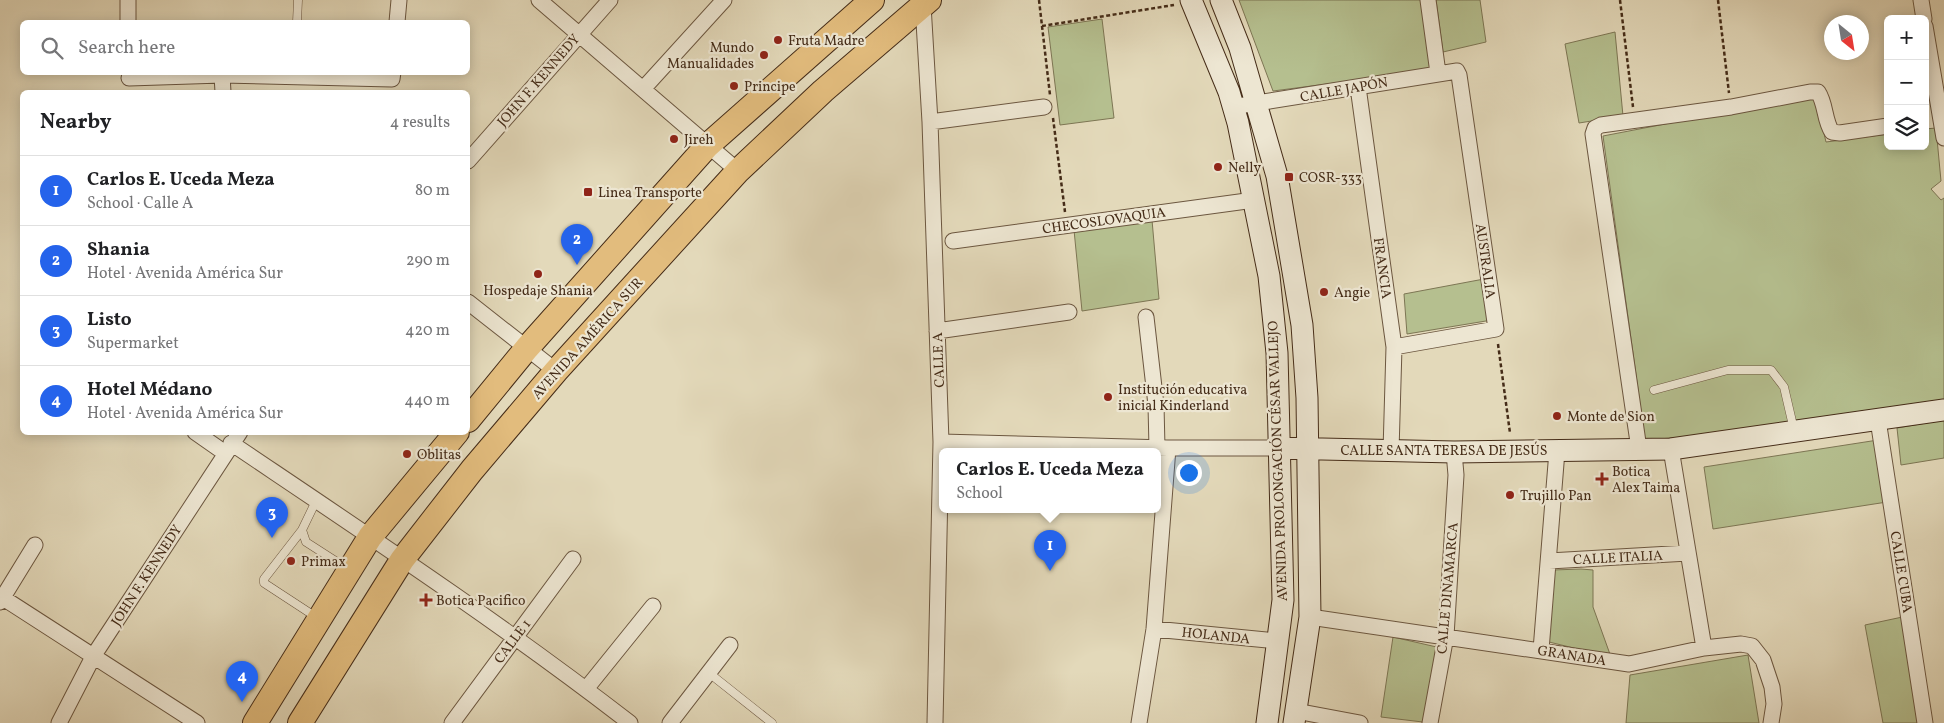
<!DOCTYPE html>
<meta charset="utf-8">
<style>
:root{--surface:#fff;--page:#f2f2f2;--text:#202124;--muted:#757577;--line:#e0e0e0;--accent:#2563eb}
body{margin:0;font-family:Vollkorn,serif;background:var(--page);color:var(--text)}
.controls{position:absolute;right:15px;top:15px;display:grid;overflow:hidden;border-radius:8px;box-shadow:0 2px 12px #0003}
.controls button{width:45px;height:45px;display:grid;place-items:center;padding:0;border:0;border-bottom:1px solid var(--line);background:var(--surface);color:var(--text);font:25px sans-serif}
.compass{position:absolute;left:1824px;top:15px;width:45px;height:45px;border-radius:50%;background:var(--surface);box-shadow:0 2px 12px #0003;rotate:150deg}
.you{position:absolute;left:1188px;top:472px;width:18px;height:18px;margin:-12px;border:4px solid #fff;border-radius:50%;background:#1a73e8;box-shadow:0 0 0 8px #1a73e833}
.badge{display:grid;place-items:center;width:32px;height:32px;border-radius:50%;background:var(--accent);color:#fff;font-size:16px;font-weight:700}
.pin{position:absolute;translate:-50% -41px;filter:drop-shadow(0 1px 2px #0008)}
.pin::after{content:'';position:absolute;top:26px;width:18px;height:15px;background:inherit;clip-path:polygon(0 0,100% 0,50% 100%)}
.popup{position:absolute;left:939px;top:448px;width:222px;height:65px;box-sizing:border-box;display:grid;place-content:center;border-radius:8px;background:var(--surface);filter:drop-shadow(0 1px 4px #0005);font-size:16px;white-space:nowrap;color:var(--muted)}
.popup b{font-size:19px;color:var(--text)}
.popup::after{content:'';position:absolute;left:50%;top:100%;margin-left:-10px;border:10px solid transparent;border-top-color:var(--surface)}
.list{margin:0;padding:0;list-style:none}
h2{display:flex;justify-content:space-between;align-items:center;height:65px;margin:0;padding:0 20px;font-size:21px}
h2 small{font-size:16px;font-weight:400;color:var(--muted)}
.list li{display:grid;grid-template-columns:32px 1fr auto;gap:15px;align-items:center;box-sizing:border-box;height:70px;padding:0 20px;border-top:1px solid var(--line)}
.list b{display:block;font-size:19px;white-space:nowrap}
.list p{margin:0;font-size:16px;white-space:nowrap;color:var(--muted)}
.list em{font-size:16px;font-style:normal;color:var(--muted)}
.icon{flex:none;width:28px;height:28px;fill:none;stroke:currentColor;stroke-width:2;stroke-linecap:round;stroke-linejoin:round}
.map{position:relative;flex:none;width:1944px;height:723px;overflow:hidden}
.search{position:absolute;background:var(--surface);box-shadow:0 2px 12px #0003;left:20px;top:20px;width:450px;height:55px;display:flex;align-items:center;gap:12px;box-sizing:border-box;padding:0 18px;border-radius:8px;color:var(--muted);font-size:19px}
.panel{position:absolute;background:var(--surface);box-shadow:0 2px 12px #0003;left:20px;top:90px;width:450px;height:345px;border-radius:8px}
.map>svg:first-child{display:block}
.green{fill:#b5bf8f;stroke:#7d7654}
.lines{fill:none;stroke-linecap:round;stroke-linejoin:round}
.lane-casing{stroke:#6c5740;stroke-width:9}
.street-casing{stroke:#6c5740;stroke-width:17}
.secondary-casing{stroke:#452c18;stroke-width:23}
.primary-casing{stroke:#452c18;stroke-width:26}
.path{stroke:#452c18;stroke-width:2.5;stroke-dasharray:4 2.5;stroke-linecap:butt}
.lane{stroke:#ede6d2;stroke-width:8}
.street{stroke:#ede6d2;stroke-width:15}
.secondary{stroke:#ede6d2;stroke-width:21}
.primary{stroke:#e2bc7d;stroke-width:24}
.poi-dot{fill:#8f2418;stroke:#ede6d2;stroke-width:2}
.labels{text-anchor:middle;stroke-width:4.5;stroke-linejoin:round;paint-order:stroke}
.poi-label{font-size:14px;fill:#452c18;stroke:#ede6d2;text-anchor:start}
.street-label{font-size:14px;fill:#452c18;stroke:#ede6d2}
</style>
<div class="map">
<svg width="1944" height="723" viewBox="0 0 1944 723">
<rect width="100%" height="100%" fill="#e3d9ba"/>
<filter id="stains"><feTurbulence type="fractalNoise" baseFrequency=".004" numOctaves="4"/><feColorMatrix values="0 0 0 0 .2 0 0 0 0 .09 0 0 0 0 .02 0 0 0 .5 -.17"/></filter>
<radialGradient id="worn" r=".72"><stop offset=".6" stop-color="#630" stop-opacity="0"/><stop offset="1" stop-color="#630" stop-opacity=".3"/></radialGradient>
<path class="green" d="M1239 0H1424L1434 70 1273 91Z
M1436 0H1480L1486 42 1443 52Z
M1102 19 1114 118 1060 125 1048 27Z
M1615 32 1623 116 1579 123 1565 44Z
M1815 95 1826 142 1888 134V146H1925V129L1936 128 1941 181 1931 189 1941 200 1944 198V402L1697 436 1645 440 1603 136Z
M1152 220 1159 299 1082 311 1074 230Z
M1484 279 1492 320 1407 334 1404 294Z
M1944 420V458L1901 465 1897 428Z
M1878 440 1887 502 1713 529 1704 467Z
M1581 569 1593 570V607L1611 657 1549 642 1553 570Z
M1907 616 1925 723H1883L1865 625Z
M1393 637 1441 648 1431 723 1381 717Z
M1748 655 1759 723H1626L1630 675Z"/>
<g class="lines">
<defs>
<path id="lane" d="M297 22 298 0
M1654 390 1728 370H1771L1784 387 1794 430
M316 501 302 530 306 542 348 569
M302 530 264 579V583L316 617
M709 673 772 723"/>
<path id="street" d="M128 0V22
M539 0 738 171
M1428 0 1438 73
M1921 0 1924 19
M919 1 923 5 930 122 941 442 935 723
M397 22 399 0
M1925 26 1944 138
M222 75 223 92
M129 78 222 75 392 79 393 72
M1358 87 1394 347 1391 451
M643 89 724 0
M1232 107 1457 71 1459 75 1496 329 1394 347
M930 122 1044 107
M468 161 610 0
M953 241 1254 200
M468 302 556 371
M1146 317 1156 405 1157 448
M937 331 1069 312
M1878 420 1925 723
M195 432 225 453
M941 442 1168 448H1278
M231 443C366 534 502 624 630 723
M1639 449 1593 134 1595 128 1601 125 1731 107 1810 92H1818C1826 104 1824 120 1832 132L1840 133 1888 126
M1671 449 1704 648
M1549 561 1688 553
M0 596 197 723
M0 602 35 545
M1310 617 1629 664 1704 648 1741 644 1752 646 1763 660 1772 687 1774 704 1771 723
M1154 629 1278 641
M1541 650 1557 451
M586 689 653 606
M1296 711 1360 723
M59 723 94 655 240 432
M452 723 573 559
M670 723 730 645
M1139 723 1154 629 1168 448
M1430 723 1446 636 1456 475 1454 452"/>
<path id="secondary" d="M1191 0 1229 92 1238 123 1269 276 1277 353 1283 600 1267 723
M1221 0 1240 48 1277 176 1302 325 1307 398 1310 617 1294 723
M1278 448 1454 452 1671 449 1944 410"/>
<path id="primary" d="M468 420 527 348 707 146 872 0
M255 723 370 537 457 432
M300 723 402 560 472 470 556 371 738 171 823 91 929 0"/>
</defs>
<use href="#lane" class="lane-casing"/>
<use href="#street" class="street-casing"/>
<use href="#secondary" class="secondary-casing"/>
<use href="#primary" class="primary-casing"/>
<path class="path" d="M1039 0 1050 95
M1620 0 1633 107
M1718 0 1729 93
M1042 26 1174 5
M1053 118 1065 212
M1498 344 1510 433"/>
<use href="#lane" class="lane"/>
<use href="#street" class="street"/>
<use href="#secondary" class="secondary"/>
<use href="#primary" class="primary"/>
</g>
<g class="poi-dot">
<circle cx="778" cy="40" r="5"/>
<circle cx="764" cy="55" r="5"/>
<circle cx="734" cy="86" r="5"/>
<circle cx="674" cy="139" r="5"/>
<circle cx="1218" cy="167" r="5"/>
<rect x="1284" y="172" width="10" height="10" rx="2.5"/>
<rect x="583" y="187" width="10" height="10" rx="2.5"/>
<circle cx="538" cy="274" r="5"/>
<circle cx="1324" cy="292" r="5"/>
<circle cx="1108" cy="397" r="5"/>
<circle cx="1557" cy="416" r="5"/>
<circle cx="407" cy="454" r="5"/>
<path d="M1599.5 471.5h5v5h5v5h-5v5h-5v-5h-5v-5h5z"/>
<circle cx="1510" cy="495" r="5"/>
<circle cx="291" cy="561" r="5"/>
<path d="M423.5 592.5h5v5h5v5h-5v5h-5v-5h-5v-5h5z"/>
</g>
<g class="labels">
<g class="poi-label">
<text x="788" y="45">Fruta Madre</text>
<text x="754" y="52" text-anchor="end">Mundo<tspan x="754" dy="16">Manualidades</tspan></text>
<text x="744" y="91">Principe</text>
<text x="684" y="144">Jireh</text>
<text x="1228" y="172">Nelly</text>
<text x="1299" y="182">COSR-333</text>
<text x="598" y="197">Linea Transporte</text>
<text x="538" y="295" text-anchor="middle">Hospedaje Shania</text>
<text x="1334" y="297">Angie</text>
<text x="1118" y="394">Institución educativa<tspan x="1118" dy="16">inicial Kinderland</tspan></text>
<text x="1567" y="421">Monte de Sion</text>
<text x="417" y="459">Oblitas</text>
<text x="1612" y="476">Botica<tspan x="1612" dy="16">Alex Taima</tspan></text>
<text x="1520" y="500">Trujillo Pan</text>
<text x="301" y="566">Primax</text>
<text x="436" y="605">Botica Pacifico</text>
</g>
<g class="street-label">
<text transform="translate(538 80) rotate(-49)" y="5">JOHN F. KENNEDY</text>
<text transform="translate(1344 89) rotate(-10)" y="5">CALLE JAPÓN</text>
<text transform="translate(1104 220) rotate(-8)" y="5">CHECOSLOVAQUIA</text>
<text transform="translate(1486 261) rotate(82)" y="5">AUSTRALIA</text>
<text transform="translate(1383 268) rotate(82)" y="5">FRANCIA</text>
<text transform="translate(587 338) rotate(-48)" y="5">AVENIDA AMÉRICA SUR</text>
<text transform="translate(938 360) rotate(-92)" y="5">CALLE A</text>
<text x="1444" y="455">CALLE SANTA TERESA DE JESÚS</text>
<text transform="translate(1277 461) rotate(-92)" y="5">AVENIDA PROLONGACIÓN CÉSAR VALLEJO</text>
<text transform="translate(1618 557) rotate(-3)" y="5">CALLE ITALIA</text>
<text transform="translate(1902 572) rotate(81)" y="5">CALLE CUBA</text>
<text transform="translate(146 575) rotate(-57)" y="5">JOHN F. KENNEDY</text>
<text transform="translate(1447 588) rotate(-85)" y="5">CALLE DINAMARCA</text>
<text transform="translate(1216 635) rotate(6)" y="5">HOLANDA</text>
<text transform="translate(512 641) rotate(-53)" y="5">CALLE 1</text>
<text transform="translate(1572 655) rotate(9)" y="5">GRANADA</text>
</g>
</g>
<rect width="100%" height="100%" filter="url(#stains)"/>
<rect width="100%" height="100%" fill="url(#worn)"/>
</svg>
<div class="controls">
<button>+</button>
<button>−</button>
<button><svg class="icon" aria-label="layers" viewBox="0 0 24 24"><path d="M12 4l9 5-9 5-9-5zM3 14l9 5 9-5"/></svg></button>
</div>
<svg class="compass" viewBox="-18 -18 36 36"><path d="M0-13l5 13h-10z" fill="#e53935"/><path d="M0 13l5-13h-10z" fill="#757577"/></svg>
<div class="you"></div>
<div class="pin badge" style="left:1050px;top:571px">1</div>
<div class="popup"><b>Carlos E. Uceda Meza</b>School</div>
<div class="pin badge" style="left:577px;top:265px">2</div>
<div class="pin badge" style="left:272px;top:538px">3</div>
<div class="pin badge" style="left:242px;top:702px">4</div>
<div class="search"><svg class="icon" aria-label="search" viewBox="0 0 24 24"><circle cx="10" cy="10" r="6"/><path d="M15 15l6 6"/></svg>Search here</div>
<section class="panel">
<h2>Nearby<small>4 results</small></h2>
<ul class="list">
<li><span class="badge">1</span><div><b>Carlos E. Uceda Meza</b><p>School · Calle A</p></div><em>80 m</em></li>
<li><span class="badge">2</span><div><b>Shania</b><p>Hotel · Avenida América Sur</p></div><em>290 m</em></li>
<li><span class="badge">3</span><div><b>Listo</b><p>Supermarket</p></div><em>420 m</em></li>
<li><span class="badge">4</span><div><b>Hotel Médano</b><p>Hotel · Avenida América Sur</p></div><em>440 m</em></li>
</ul>
</section>
</div>
